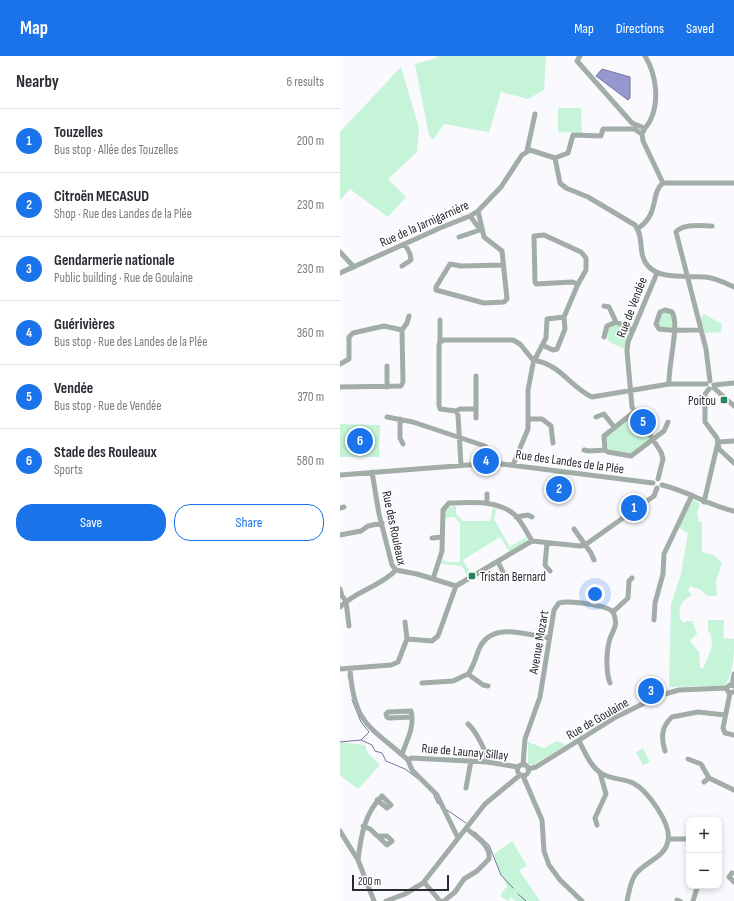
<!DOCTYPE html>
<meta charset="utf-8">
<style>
:root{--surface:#fff;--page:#f2f2f3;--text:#2b2b33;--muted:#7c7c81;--line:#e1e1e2;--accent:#1a73e8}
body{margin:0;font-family:"Sofia Sans Condensed",sans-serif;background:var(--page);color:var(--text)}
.controls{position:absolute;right:12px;bottom:12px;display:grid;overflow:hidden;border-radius:8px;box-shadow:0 2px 6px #0003}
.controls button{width:36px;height:36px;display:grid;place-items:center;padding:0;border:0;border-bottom:1px solid var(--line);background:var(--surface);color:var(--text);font:20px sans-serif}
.scale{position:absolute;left:12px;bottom:10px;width:97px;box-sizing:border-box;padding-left:4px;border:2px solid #282931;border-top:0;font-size:11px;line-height:14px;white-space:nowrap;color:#282931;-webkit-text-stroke:3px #fff;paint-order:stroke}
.you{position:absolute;left:255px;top:538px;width:14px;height:14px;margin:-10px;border:3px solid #fff;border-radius:50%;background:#1a73e8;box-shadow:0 0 0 6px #1a73e833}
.badge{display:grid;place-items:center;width:26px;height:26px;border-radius:50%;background:var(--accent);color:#fff;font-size:13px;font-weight:700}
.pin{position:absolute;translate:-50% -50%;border:2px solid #fff;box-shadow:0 1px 4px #0006}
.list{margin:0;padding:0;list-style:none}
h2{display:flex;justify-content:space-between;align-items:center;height:52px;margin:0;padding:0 16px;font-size:17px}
h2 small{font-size:13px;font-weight:400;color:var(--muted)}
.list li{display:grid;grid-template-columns:26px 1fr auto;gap:12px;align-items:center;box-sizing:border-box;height:64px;padding:0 16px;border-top:1px solid var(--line)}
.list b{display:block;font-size:15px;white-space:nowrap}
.list p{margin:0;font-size:13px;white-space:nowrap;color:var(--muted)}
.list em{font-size:13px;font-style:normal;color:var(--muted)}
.actions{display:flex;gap:8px;padding:12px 16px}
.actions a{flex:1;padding:9px 0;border:1px solid var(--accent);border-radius:16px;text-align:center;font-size:14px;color:var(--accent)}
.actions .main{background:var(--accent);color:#fff}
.map{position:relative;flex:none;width:394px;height:845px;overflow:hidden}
header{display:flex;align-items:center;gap:24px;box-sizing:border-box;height:56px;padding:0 20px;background:var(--accent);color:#fff}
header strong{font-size:19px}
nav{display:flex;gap:22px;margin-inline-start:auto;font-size:14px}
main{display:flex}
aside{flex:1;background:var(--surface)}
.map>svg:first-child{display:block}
.green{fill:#c5f4d9}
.water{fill:#9697ce;stroke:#75769f}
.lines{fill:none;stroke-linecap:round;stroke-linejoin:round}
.stream{stroke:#75769f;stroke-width:1}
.minor{stroke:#a3ada7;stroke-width:5}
.poi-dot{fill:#278359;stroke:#fff;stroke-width:1.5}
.labels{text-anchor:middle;stroke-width:3;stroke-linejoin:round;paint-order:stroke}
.street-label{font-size:13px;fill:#282931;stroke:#fff}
.poi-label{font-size:13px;fill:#282931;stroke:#fff;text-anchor:end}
</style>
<header>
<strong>Map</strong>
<nav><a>Map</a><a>Directions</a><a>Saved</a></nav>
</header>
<main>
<aside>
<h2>Nearby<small>6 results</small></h2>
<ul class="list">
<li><span class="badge">1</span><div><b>Touzelles</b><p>Bus stop · Allée des Touzelles</p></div><em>200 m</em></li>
<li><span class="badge">2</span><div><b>Citroën MECASUD</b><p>Shop · Rue des Landes de la Plée</p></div><em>230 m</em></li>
<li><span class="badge">3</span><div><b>Gendarmerie nationale</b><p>Public building · Rue de Goulaine</p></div><em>230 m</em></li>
<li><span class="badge">4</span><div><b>Guérivières</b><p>Bus stop · Rue des Landes de la Plée</p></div><em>360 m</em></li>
<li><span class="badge">5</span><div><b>Vendée</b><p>Bus stop · Rue de Vendée</p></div><em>370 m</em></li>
<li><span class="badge">6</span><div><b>Stade des Rouleaux</b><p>Sports</p></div><em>580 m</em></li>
</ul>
<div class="actions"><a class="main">Save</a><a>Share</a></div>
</aside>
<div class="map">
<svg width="394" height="845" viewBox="0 0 394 845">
<rect width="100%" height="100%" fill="#f9f9fe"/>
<path class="green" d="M97 0H206L204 34 188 43 161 36 149 76 104 68 93 84 89 79 75 8 97 2Z
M61 11 79 72 77 96 48 123 66 141 48 161 10 133 0 144V76Z
M218 52H241L242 77 218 76Z
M325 256 332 258 333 271C328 273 322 272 318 269L322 257Z
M364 258 382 268 381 276 365 277 360 263Z
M276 268 288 272 290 276 285 293 269 286V284L267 283 268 272Z
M293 359 309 381V384L289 398 269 395 265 380Z
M0 368 40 369 39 401H0Z
M352 443 360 448 357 457 359 466H362V496L374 499 382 507 376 525 377 540H367L361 534 350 530 348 534 352 540C340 544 339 551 340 563L344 567 347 565H352L357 578 350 585 359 596 360 612 363 613 372 591 371 579 368 575V564H384L383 582 394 583C394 599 394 618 384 630L329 631 331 548 341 518 348 477 339 472Z
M116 450V458L123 465H150L153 451 157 452 154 463 170 491 186 481 187 485 170 497 160 481 123 504 132 520 128 522 122 510 101 508 103 503 106 506H120V467L114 461 105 462V454L108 451Z
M217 685 226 689 193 709 188 708V686L204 692Z
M0 686 25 689 27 696 40 709 18 733 0 719Z
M303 692 310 706 303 709 296 696Z
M172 785 187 810 179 814 200 845H175L171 841 168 845 160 840 167 830 158 812 154 798Z"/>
<path class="water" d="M262 13 290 21V42L288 44 256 20Z"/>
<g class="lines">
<path class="stream" d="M8 619 9 623
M12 644 21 666 29 676 21 684 32 689 35 695 42 697 46 705 65 713 77 722
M0 686 21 684
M94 740 98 748
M107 754 126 767
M135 776 149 789 161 819 173 832
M178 838 186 845"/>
<path class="minor" d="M240 0 237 5 292 67 304 72
M303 76C305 71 308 69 310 65 320 45 316 18 305 0
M302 78 303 85 323 127
M187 95 195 58
M215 102 228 97 233 79 261 80 263 73H294L302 78
M138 155 144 181 162 195 167 243 164 246 144 247 96 234V231L110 208 121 210 162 209
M130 160 139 172
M297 173C320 159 310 137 323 127H394
M119 181 140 174
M0 196 14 211
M62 210 71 204 70 198 65 188
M0 217 100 172 130 160 138 155 161 131 182 99 190 94 215 102 220 127 226 132 248 141 295 169C305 182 297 198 308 210 320 224 347 219 365 221 375 222 384 226 394 231
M317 217 288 286 287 295 292 351 321 396 323 403 318 423
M264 250 269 251 276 266 293 274
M62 274 67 267 69 260
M264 281 267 270 276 266
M100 286V264
M202 289 213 294 217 293 225 273 224 261
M195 303 206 282 207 263 224 261 238 228 246 214V202L241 196 204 179 194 180 195 226 196 228 232 226 238 228
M197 305C220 309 232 332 252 341L329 328H366
M0 308 9 303V281L13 277 44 270 62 274 63 326 61 330 0 331
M370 325 366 293 336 176C343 167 362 170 372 170
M329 328C328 309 340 268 332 256L325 254 320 256 316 268 319 273C333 275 347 274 361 274
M374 329 394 327
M47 331V310
M374 332 394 350
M369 333 365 338V366L377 382 379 393 394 407
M136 353V362
M116 355 120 353H136V320
M294 356 264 380 265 394 268 396 291 400 324 375 328 366
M47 361 73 366 145 390 147 393
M256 361 264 358 274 371
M60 363V382L63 388
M188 363H202L211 370 213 387
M244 394 249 395 265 394
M121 409 118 359 116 355 100 353 99 349V289L100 286 104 284H173L180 288 193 304
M173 409 188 373V334L193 308
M32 416 39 458 52 509 56 514
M0 419 154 407 313 427
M322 429C348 435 367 449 394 455
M364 446 378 386 394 385
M147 447V438
M0 452 4 451
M176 461 188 459 192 461
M234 473 251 497 254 504
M0 479 21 475 28 470 42 467
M92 482 102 481
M207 487 205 509 210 515
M158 506 166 522
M56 514 77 518 116 530
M93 523 102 495 103 454 109 447C131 447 157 443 175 459 182 466 187 477 192 485
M0 533 2 540 6 545 9 570
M0 551C17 534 40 531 56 514
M273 556 288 542 289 525 292 522
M314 564 315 547 323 518 324 498 352 439
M65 566 67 583
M0 613 51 609 58 606 67 583 92 585 98 580 116 530 192 485 240 490 245 489 314 440 317 432
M10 613C14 669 30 670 68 704
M128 618 143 629 148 630
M82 627 113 625 128 618C135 609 136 598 141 589 155 566 188 579 209 582
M392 629 394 618
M394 630 390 629 386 632 389 637 394 636
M390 637 383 672 385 677 394 679
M128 668C135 674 148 697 147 706
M239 685C245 696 250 710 261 717 271 724 283 722 293 727 307 734 332 768 328 785 325 802 304 806 295 819 290 827 289 836 287 845
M325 695C321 682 321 671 332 661L358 656 385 659
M62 698C67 684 75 670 71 655L48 656 46 658 47 661 49 662 72 661
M348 703 361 708 369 722 394 734
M68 704 71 702 147 706 178 711
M68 704 72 714 97 739 118 782
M177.5 714a5.5 5.5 0 1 1 11 0a5.5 5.5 0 1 1-11 0Z
M183 709 185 683 200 641 214 554 219 547C228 544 267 549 273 556 280 571 271 575 269 586 266 598 266 616 270 627
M188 713 196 711 276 661 321 639 339 634 386 632
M183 720 202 764 204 795 209 809 220 824 242 845
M364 726 369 722
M126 732 131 705
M257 769 255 762 266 738 260 717
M23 770 30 773 47 789 52 785 47 780H38
M0 775 18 804 34 845
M329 783H348
M18 804C21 780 24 758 42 740L51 749 47 752 37 744
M392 817 389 821 394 826
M84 826 100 845
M337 844 340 845
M46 845 65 838 83 827 145 748 180 719
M104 845 115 836 124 823 137 815 149 803C151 789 135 780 126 772
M353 845 357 832"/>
</g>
<g class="poi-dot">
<rect x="380" y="340" width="8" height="8" rx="2"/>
<rect x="128" y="516" width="8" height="8" rx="2"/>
</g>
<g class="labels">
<g class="street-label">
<text transform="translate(84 167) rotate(-24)" y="5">Rue de la Jarnigarnière</text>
<text transform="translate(291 251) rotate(-69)" y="5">Rue de Vendée</text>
<text transform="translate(230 405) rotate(8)" y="5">Rue des Landes de la Plée</text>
<text transform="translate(55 472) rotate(78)" y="5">Rue des Rouleaux</text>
<text transform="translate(198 586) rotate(-80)" y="5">Avenue Mozart</text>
<text transform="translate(257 662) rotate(-30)" y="5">Rue de Goulaine</text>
<text transform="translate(125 695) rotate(5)" y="5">Rue de Launay Sillay</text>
</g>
<g class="poi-label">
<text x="376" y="349">Poitou</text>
<text x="140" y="525" text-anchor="start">Tristan Bernard</text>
</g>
</g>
</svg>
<div class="controls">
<button>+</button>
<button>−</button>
</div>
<div class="scale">200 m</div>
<div class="you"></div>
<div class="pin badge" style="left:294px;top:452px">1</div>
<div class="pin badge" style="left:219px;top:433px">2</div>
<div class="pin badge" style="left:311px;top:635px">3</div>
<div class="pin badge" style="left:146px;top:405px">4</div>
<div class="pin badge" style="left:303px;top:366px">5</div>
<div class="pin badge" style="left:20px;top:385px">6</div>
</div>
</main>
